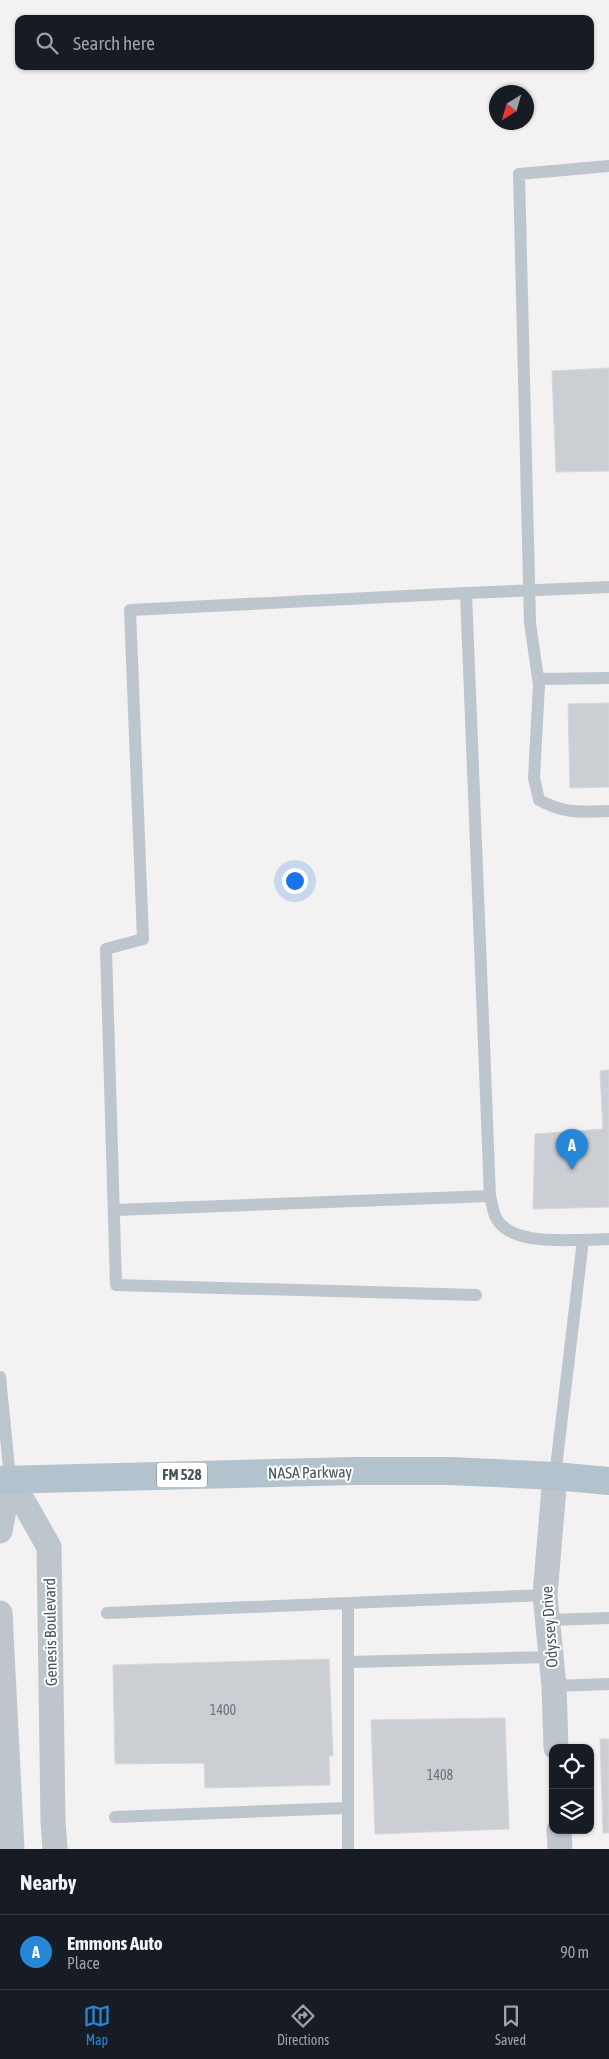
<!DOCTYPE html>
<style>
:root{--surface:#171b24;--page:#242831;--text:#f1f3f6;--muted:#9ea1a6;--line:#363941;--accent:#2687d7}
body{margin:0;font-family:"Asap Condensed",sans-serif;background:var(--page);color:var(--text)}
.controls{position:absolute;right:15px;bottom:15px;display:grid;overflow:hidden;border-radius:10px;box-shadow:0 1px 4px #0004}
.controls button{width:45px;height:45px;display:grid;place-items:center;padding:0;border:0;border-bottom:1px solid var(--line);background:var(--surface);color:var(--text);font:25px sans-serif}
.compass{position:absolute;left:489px;top:85px;width:45px;height:45px;border-radius:50%;background:var(--surface);box-shadow:0 1px 4px #0004;rotate:217deg}
.you{position:absolute;left:294px;top:880px;width:18px;height:18px;margin:-12px;border:4px solid #fff;border-radius:50%;background:#1a73e8;box-shadow:0 0 0 8px #1a73e833}
.badge{display:grid;place-items:center;width:32px;height:32px;border-radius:50%;background:var(--accent);color:#fff;font-size:16px;font-weight:700}
.pin{position:absolute;translate:-50% -41px;filter:drop-shadow(0 1px 2px #0008)}
.pin::after{content:'';position:absolute;top:26px;width:18px;height:15px;background:inherit;clip-path:polygon(0 0,100% 0,50% 100%)}
.list{margin:0;padding:0;list-style:none}
h2{display:flex;justify-content:space-between;align-items:center;height:65px;margin:0;padding:0 20px;font-size:21px}
h2 small{font-size:16px;font-weight:400;color:var(--muted)}
.list li{display:grid;grid-template-columns:32px 1fr auto;gap:15px;align-items:center;box-sizing:border-box;height:75px;padding:0 20px;border-top:1px solid var(--line)}
.list b{display:block;font-size:19px;white-space:nowrap}
.list p{margin:0;font-size:16px;white-space:nowrap;color:var(--muted)}
.list em{font-size:16px;font-style:normal;color:var(--muted)}
.icon{flex:none;width:28px;height:28px;fill:none;stroke:currentColor;stroke-width:2;stroke-linecap:round;stroke-linejoin:round}
.map{position:relative;flex:none;width:609px;height:1849px;overflow:hidden}
.search{position:absolute;background:var(--surface);box-shadow:0 1px 4px #0004;left:15px;right:15px;top:15px;height:55px;display:flex;align-items:center;gap:12px;box-sizing:border-box;padding:0 18px;border-radius:10px;color:var(--muted);font-size:19px}
.sheet{height:140px;background:var(--surface)}
nav{display:flex;justify-content:space-around;align-items:center;box-sizing:border-box;height:70px;border-top:1px solid var(--line);background:var(--surface);font-size:14px;color:var(--muted)}
nav a{display:grid;justify-items:center;gap:2px}
nav .on{color:var(--accent)}
.map>svg:first-child{display:block}
.building{fill:#cbced3;stroke:#d5d8db}
.lines{fill:none;stroke-linecap:round;stroke-linejoin:round}
.lane{stroke:#bdc6cc;stroke-width:12}
.street{stroke:#bdc6cc;stroke-width:25}
.primary{stroke:#b3c3cd;stroke-width:28}
.labels{text-anchor:middle;stroke-width:4;stroke-linejoin:round;paint-order:stroke}
.number-label{font-size:14px;fill:#6a747a}
.shield{fill:#fff;stroke:#80898e;stroke-width:1}
.shield-label{font-size:15px;font-weight:bold;fill:#4a565d}
.street-label{font-size:16px;fill:#4a565d;stroke:#fff}
</style>
<div class="map">
<svg width="609" height="1849" viewBox="0 0 609 1849">
<rect width="100%" height="100%" fill="#f3f1f1"/>
<path class="building" d="M609 368V471L556 472 552 371Z
M609 703V787L570 788 568 704Z
M609 1070V1207L533 1209 535 1134 603 1129 600 1071Z
M329 1659 333 1756H329L330 1785 205 1788 204 1763 115 1764 113 1665Z
M505 1718 509 1829 375 1834 371 1720Z
M600 1739H609V1833H603Z"/>
<g class="lines">
<path class="lane" d="M609 166 519 174 530 623 539 685 534 778 539 800C565 814 580 812 609 811
M466 593 130 610 143 939 106 949 116 1285 476 1295
M538 679 609 678
M115 1210 490 1196
M583 1240 609 1239
M0 1377 10 1478
M555 1476 583 1240C559 1240 510 1244 496 1218 493 1212 492 1203 490 1196L466 593 609 587
M107 1613 348 1603
M548 1620 609 1618
M349 1662 551 1657
M554 1686 609 1684
M115 1817 347 1808
M348 1849V1603L545 1595"/>
<path class="street" d="M555 1476 545 1595 554 1686 556 1748
M10 1478 49 1547 53 1821 55 1849
M0 1531 10 1478
M0 1613 12 1849
M559 1830 560 1849"/>
<path class="primary" d="M0 1480 355 1471H450L555 1476 609 1481"/>
</g>
<g class="labels">
<g class="number-label">
<text x="223" y="1715">1400</text>
<text x="440" y="1780">1408</text>
</g>
<rect class="shield" x="157" y="1462.5" width="50" height="25" rx="4"/>
<g class="shield-label">
<text x="182" y="1480">FM 528</text>
</g>
<g class="street-label">
<text transform="translate(310 1472) rotate(-1)" y="6">NASA Parkway</text>
<text transform="translate(549 1627) rotate(-94)" y="6">Odyssey Drive</text>
<text transform="translate(50 1632) rotate(-91)" y="6">Genesis Boulevard</text>
</g>
</g>
</svg>
<div class="controls">
<button><svg class="icon" aria-label="locate" viewBox="0 0 24 24"><circle cx="12" cy="12" r="6"/><path d="M12 2v4M12 18v4M2 12h4M18 12h4"/></svg></button>
<button><svg class="icon" aria-label="layers" viewBox="0 0 24 24"><path d="M12 4l9 5-9 5-9-5zM3 14l9 5 9-5"/></svg></button>
</div>
<svg class="compass" viewBox="-18 -18 36 36"><path d="M0-13l5 13h-10z" fill="#e53935"/><path d="M0 13l5-13h-10z" fill="#9ea1a6"/></svg>
<div class="you"></div>
<div class="pin badge" style="left:572px;top:1170px">A</div>
<div class="search"><svg class="icon" aria-label="search" viewBox="0 0 24 24"><circle cx="10" cy="10" r="6"/><path d="M15 15l6 6"/></svg>Search here</div>
</div>
<section class="sheet">
<h2>Nearby<small></small></h2>
<ul class="list">
<li><span class="badge">A</span><div><b>Emmons Auto</b><p>Place</p></div><em>90 m</em></li>
</ul>
</section>
<nav>
<a class="on"><svg class="icon" aria-label="map" viewBox="0 0 24 24"><path d="M3 6l6-2 6 2 6-2v14l-6 2-6-2-6 2zM9 4v14M15 6v14"/></svg>Map</a>
<a><svg class="icon" aria-label="directions" viewBox="0 0 24 24"><path d="M12 3l9 9-9 9-9-9zM9 14v-3h6M13 9l2 2-2 2"/></svg>Directions</a>
<a><svg class="icon" aria-label="saved" viewBox="0 0 24 24"><path d="M7 4h10v16l-5-4-5 4z"/></svg>Saved</a>
</nav>
